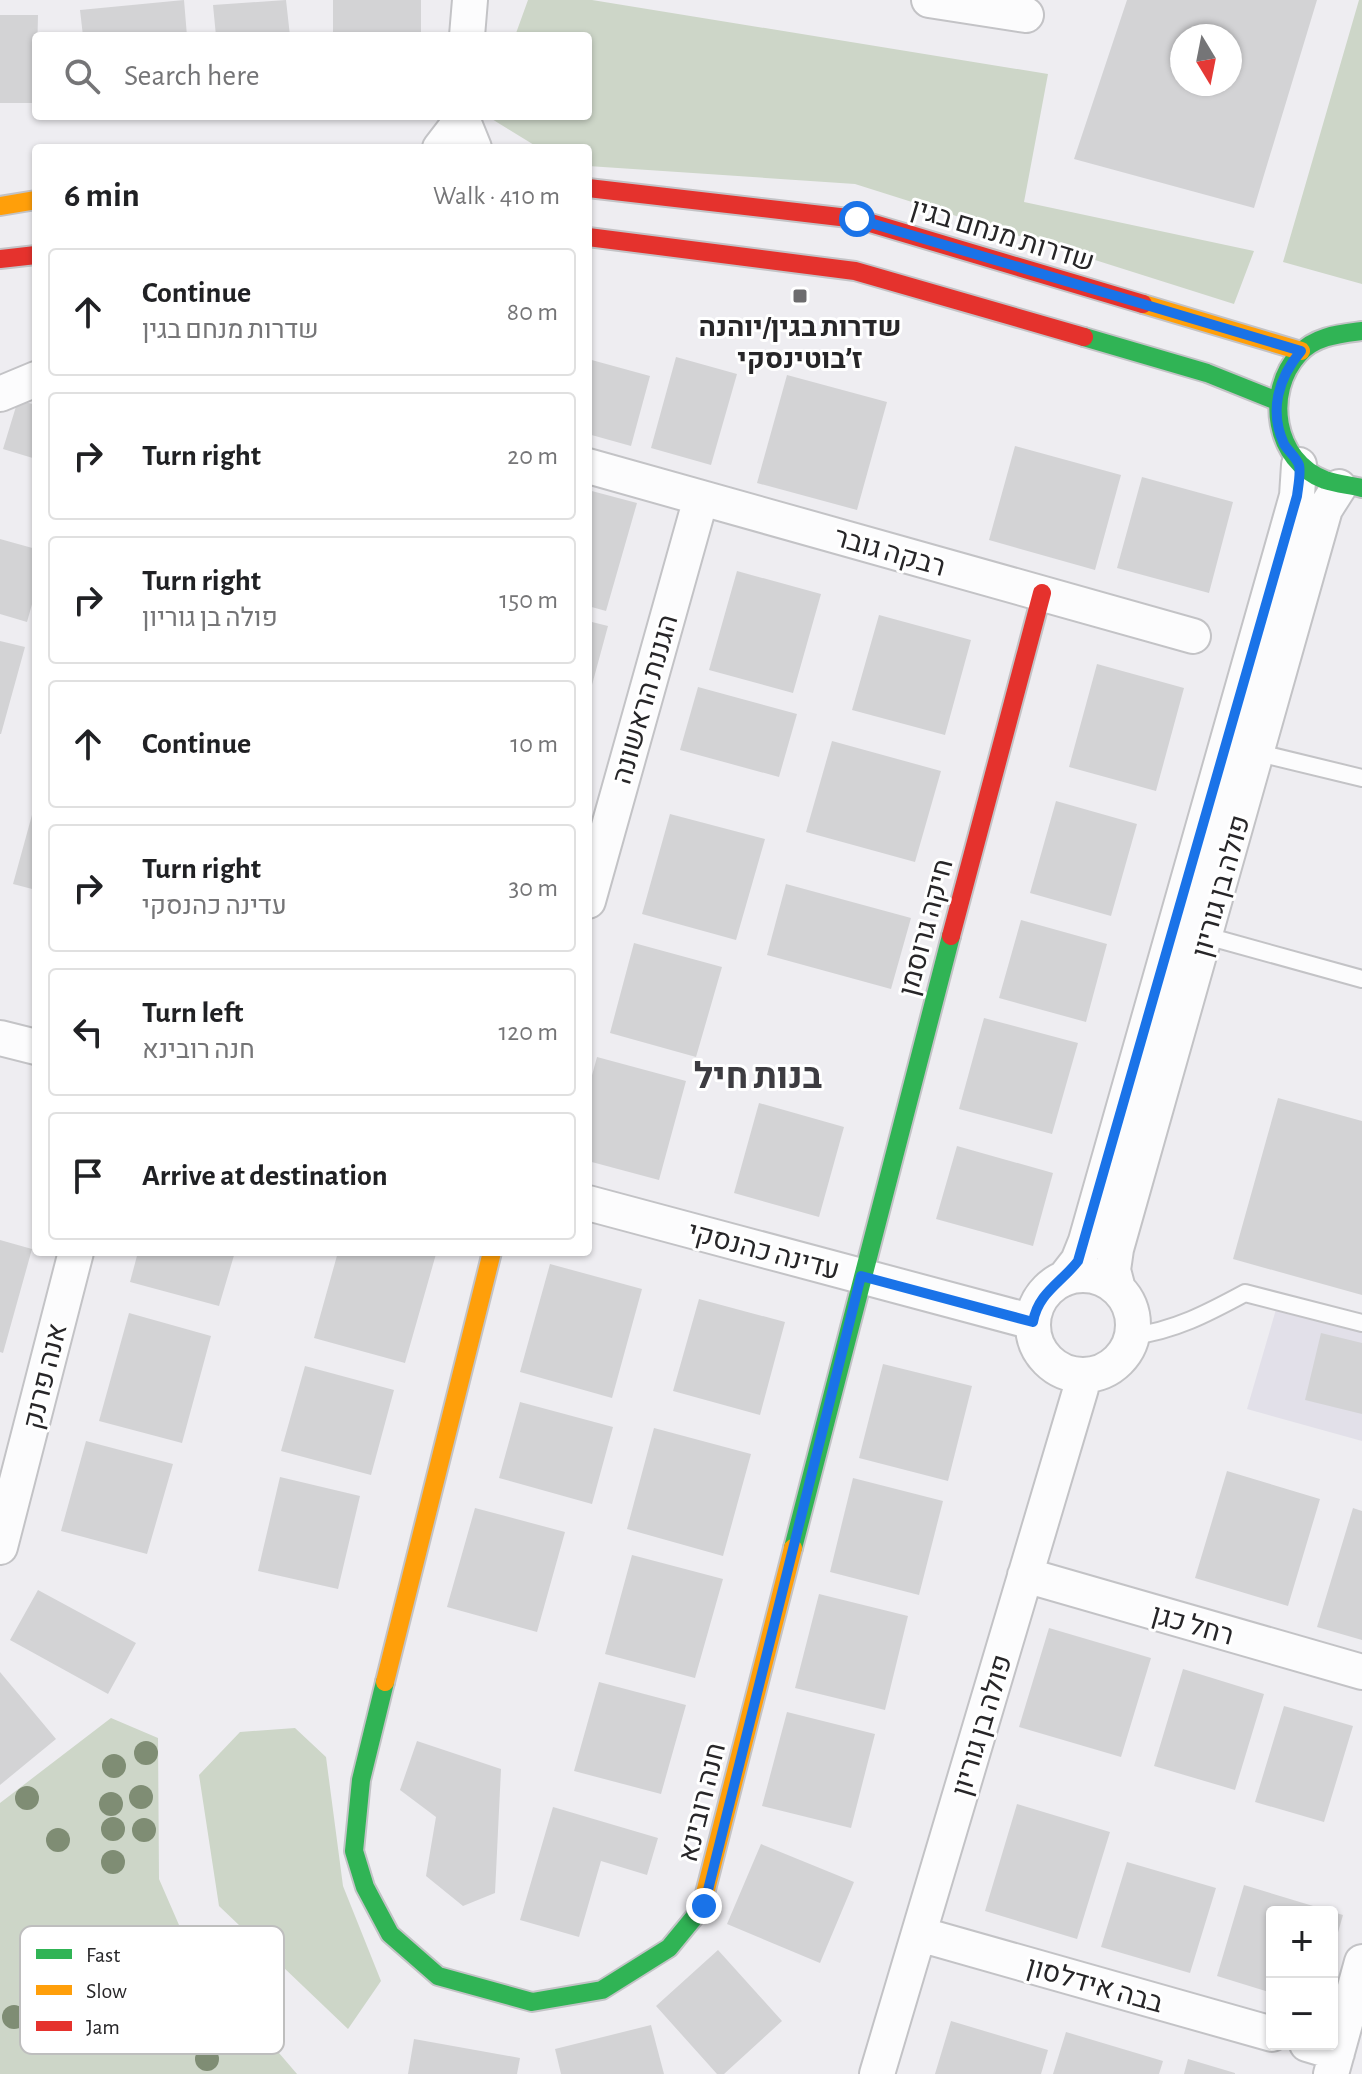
<!DOCTYPE html>
<meta charset="utf-8">
<style>
:root{--surface:#fff;--page:#f2f2f2;--text:#202124;--muted:#757577;--line:#e0e0e0}
body{margin:0;font-family:"Alegreya Sans",Heebo,sans-serif;background:var(--page);color:var(--text)}
.controls{position:absolute;right:24px;bottom:24px;display:grid;overflow:hidden;border-radius:8px;box-shadow:0 2px 6px #0004}
.controls button{width:72px;height:72px;display:grid;place-items:center;padding:0;border:0;border-bottom:2px solid var(--line);background:var(--surface);color:var(--text);font:40px sans-serif}
.compass{position:absolute;left:1170px;top:24px;width:72px;height:72px;border-radius:50%;background:var(--surface);box-shadow:0 2px 6px #0004;rotate:170deg}
.stop{position:absolute;width:24px;height:24px;margin:-18px;border:6px solid #1a73e8;border-radius:50%;background:#fff}
.stop.end{background:#1a73e8;border-color:#fff;box-shadow:0 2px 8px #0008}
.list{margin:0;padding:0;list-style:none}
h2{display:flex;justify-content:space-between;align-items:center;height:104px;margin:0;padding:0 32px;font-size:34px}
h2 small{font-size:26px;font-weight:400;color:var(--muted)}
.list li{display:grid;grid-template-columns:52px 1fr auto;gap:24px;align-items:center;box-sizing:border-box;height:128px;margin:0 16px 16px;padding:0 16px;border:2px solid var(--line);border-radius:8px}
.list b{display:block;font-size:30px;white-space:nowrap}
.list p{margin:0;font-size:26px;white-space:nowrap;color:var(--muted)}
.list em{font-size:26px;font-style:normal;color:var(--muted)}
.icon{flex:none;width:44px;height:44px;fill:none;stroke:currentColor;stroke-width:2;stroke-linecap:round;stroke-linejoin:round}
.map{position:relative;flex:none;width:1362px;height:2074px;overflow:hidden}
.search{position:absolute;background:var(--surface);box-shadow:0 2px 6px #0004;left:32px;top:32px;width:560px;height:88px;display:flex;align-items:center;gap:20px;box-sizing:border-box;padding:0 28px;border-radius:8px;color:var(--muted);font-size:30px}
.panel{position:absolute;background:var(--surface);box-shadow:0 2px 6px #0004;left:32px;top:144px;width:560px;height:1112px;border-radius:8px}
.map>svg:first-child{display:block}
.built{fill:#e2e0e9}
.green{fill:#cdd6c8}
.building{fill:#d3d3d5;fill-rule:evenodd}
.lines{fill:none;stroke-linecap:round;stroke-linejoin:round}
.lane-casing{stroke:#c3c3c6;stroke-width:20}
.street-casing{stroke:#c3c3c6;stroke-width:38}
.fast-casing{stroke:#c3c3c6;stroke-width:22}
.slow-casing{stroke:#c3c3c6;stroke-width:22}
.jam-casing{stroke:#c3c3c6;stroke-width:22}
.lane{stroke:#fcfcfd;stroke-width:16}
.street{stroke:#fcfcfd;stroke-width:34}
.fast{stroke:#30b455;stroke-width:18}
.slow{stroke:#ff9f0a;stroke-width:18}
.jam{stroke:#e5322d;stroke-width:18}
.tree{fill:#7f8d74}
.route{stroke:#1a73e8;stroke-width:10}
.poi-dot{fill:#6d6c6e;stroke:#fff;stroke-width:3}
.labels{text-anchor:middle;stroke-width:6;stroke-linejoin:round;paint-order:stroke}
.street-label{font-size:28px;fill:#272628;stroke:#fff}
.poi-label{font-size:28px;font-weight:bold;fill:#272628;stroke:#fff}
.district-label{font-size:36px;font-weight:bold;fill:#3d3c41;stroke:#fff}
.key{fill:#fff;stroke:#bebebe;stroke-width:2}
.key-label{font-size:22px;fill:#272628}
</style>
<div class="map">
<svg width="1362" height="2074" viewBox="0 0 1362 2074">
<rect width="100%" height="100%" fill="#eeedf1"/>
<path class="built" d="M1277 1306 1362 1330V1441L1247 1409Z"/>
<path class="green" d="M528 0H592L1048 74 1024 202 1254 251 1234 304 855 184 588 166V148H539L487 116H588V36H515Z
M1359 0H1362V284L1283 262Z
M111 1718 158 1738 159 1879 189 1948 297 2074H0V1803Z
M295 1728 326 1757 343 1886 381 1981 348 2029 219 1906 199 1775 240 1732Z"/>
<path class="building" d="M184 0 187 36H83L80 10Z
M286 0 290 36H216L213 5Z
M333 0H421V36H333Z
M1127 0H1317L1254 208 1074 159ZM1182 36H1230V84H1182Z
M0 15H38L36 103H0Z
M676 357 737 374 711 465 651 448Z
M588 359 650 376 631 446 588 434Z
M787 375 887 402 857 510 757 483Z
M18 400 36 405V459L3 449Z
M1015 446 1121 475 1095 570 989 540Z
M1142 477 1233 502 1209 593 1117 568Z
M588 490 637 503 606 611 588 606Z
M0 539 36 549V590L27 622 0 614Z
M737 571 821 594 793 693 709 670Z
M879 615 971 640 945 735 852 710Z
M588 621 608 626 589 696H588Z
M0 641 25 647 1 734H0Z
M1097 664 1184 688 1156 791 1069 767Z
M698 687 797 714 779 777 680 750Z
M832 741 941 771 915 862 806 832Z
M1056 801 1137 824 1111 916 1030 893Z
M35 804H36V890L13 884Z
M670 814 765 839 736 940 642 914Z
M786 884 911 918 891 989 767 955Z
M1021 920 1107 944 1086 1022 999 998Z
M634 943 722 967 696 1057 610 1033Z
M984 1018 1078 1043 1052 1134 959 1109Z
M597 1057 686 1081 659 1180 588 1161V1090Z
M1278 1098 1362 1121V1295L1233 1259Z
M759 1103 844 1127 819 1217 734 1193Z
M957 1146 1053 1173 1033 1246 936 1219Z
M0 1240 32 1249 3 1353 0 1352Z
M138 1252H235L219 1306 130 1282Z
M338 1252 436 1254 405 1363 314 1338Z
M550 1264 642 1289 612 1398 520 1372Z
M699 1299 785 1322 760 1415 673 1391Z
M129 1313 211 1336 182 1443 99 1421Z
M1321 1333 1362 1343V1414L1305 1400Z
M883 1364 972 1386 948 1481 859 1458Z
M305 1366 394 1390 371 1475 281 1451Z
M520 1402 613 1427 592 1504 499 1478Z
M654 1428 751 1454 723 1556 627 1529Z
M86 1441 173 1464 147 1554 61 1531Z
M1227 1471 1320 1499 1288 1606 1195 1578Z
M280 1477 360 1496 338 1589 258 1571Z
M853 1478 943 1501 919 1595 830 1572Z
M475 1508 565 1532 537 1632 447 1607Z
M1353 1508 1362 1511V1640L1317 1627Z
M632 1555 723 1579 695 1678 605 1654Z
M38 1590 136 1643 108 1694 10 1640Z
M819 1594 908 1616 885 1710 795 1688Z
M1049 1628 1151 1658 1121 1757 1019 1727Z
M1183 1669 1264 1694 1235 1790 1154 1766Z
M0 1672 56 1739 0 1785Z
M599 1682 686 1705 661 1794 574 1771Z
M1284 1706 1353 1726 1324 1822 1255 1802Z
M787 1712 875 1734 851 1828 762 1806Z
M417 1741 501 1769 495 1893 463 1906 426 1876 436 1817 400 1790Z
M1017 1804 1110 1832 1077 1939 985 1911Z
M553 1807 658 1838 647 1875 601 1861 579 1937 520 1920Z
M761 1844 854 1882 820 1963 727 1924Z
M1127 1862 1216 1888 1190 1973 1101 1947Z
M1244 1885 1343 1915 1333 1950 1332 1912H1272V1993L1217 1976Z
M718 1950 782 2021 724 2074H717L656 2006Z
M951 2021 1048 2050 1041 2074H935Z
M651 2025 664 2074H561L555 2049Z
M1066 2032 1163 2061 1159 2074H1053Z
M414 2039 520 2058 517 2074H408Z
M1188 2059 1235 2073V2074H1184Z"/>
<g class="lines">
<defs>
<path id="lane" d="M1255 752 1362 778
M1203 935 1362 979
M1132 1336C1174 1331 1208 1313 1245 1293L1362 1323"/>
<path id="street" d="M929 0 1026 15
M467 36 470 0
M461 116 474 148
M440 148 460 122
M0 394 36 379
M588 466 1193 636
M588 901 701 498
M0 1038 36 1047
M588 1203 1033 1322
M1033 1325a50 50 0 1 1 100 0a50 50 0 1 1-100 0Z
M1064 1279 1078 1261 1086 1241 1297 496 1299 465
M1118 1289 1113 1270 1116 1249 1325 509 1339 487
M0 1547 76 1252
M1025 1575 1362 1672
M919 1934 1272 2034
M1307 2044 1337 2053
M877 2074 1081 1388V1375
M1331 2074 1362 1962"/>
<path id="fast" d="M1362 331C1339 334 1315 336 1299 354 1264 392 1274 461 1325 480 1337 484 1350 485 1362 488
M1084 337 1207 373 1277 401
M793 1548 951 936
M385 1682 361 1780 354 1851 365 1887 390 1934 438 1976 532 2002 602 1990 669 1948 701 1909"/>
<path id="slow" d="M0 206 36 200
M1143 304 1301 351
M385 1682 492 1252
M701 1909 793 1548"/>
<path id="jam" d="M588 188 857 219 1143 304
M588 237 855 271 1084 337
M0 259 36 255
M951 936 1042 593"/>
</defs>
<use href="#lane" class="lane-casing"/>
<use href="#street" class="street-casing"/>
<use href="#fast" class="fast-casing"/>
<use href="#slow" class="slow-casing"/>
<use href="#jam" class="jam-casing"/>
<use href="#lane" class="lane"/>
<use href="#street" class="street"/>
<use href="#fast" class="fast"/>
<use href="#slow" class="slow"/>
<use href="#jam" class="jam"/>
</g>
<g class="tree">
<circle cx="146" cy="1753" r="12"/>
<circle cx="114" cy="1766" r="12"/>
<circle cx="141" cy="1797" r="12"/>
<circle cx="27" cy="1798" r="12"/>
<circle cx="111" cy="1804" r="12"/>
<circle cx="113" cy="1829" r="12"/>
<circle cx="144" cy="1830" r="12"/>
<circle cx="58" cy="1840" r="12"/>
<circle cx="113" cy="1862" r="12"/>
<circle cx="14" cy="2017" r="12"/>
<circle cx="207" cy="2059" r="12"/>
</g>
<g class="lines">
<path class="route" d="M704 1906 861 1276 1033 1322C1038 1293 1061 1283 1078 1261L1297 496C1298 487 1301 473 1299 465 1296 457 1288 451 1284 444 1269 411 1278 378 1301 351L857 219"/>
</g>
<rect class="poi-dot" x="792" y="288" width="16" height="16" rx="4"/>
<g class="labels">
<g class="street-label">
<text transform="translate(1003 234) rotate(17)" y="10">שדרות מנחם בגין</text>
<text transform="translate(890 551) rotate(16)" y="10">רבקה גובר</text>
<text transform="translate(644 699) rotate(-74)" y="10">הגננת הראשונה</text>
<text transform="translate(1220 886) rotate(-74)" y="10">פולה בן גוריון</text>
<text transform="translate(925 927) rotate(-75)" y="10">חיקה גרוסמן</text>
<text transform="translate(764 1250) rotate(15)" y="10">עדינה כהנסקי</text>
<text transform="translate(44 1376) rotate(-76)" y="10">אנה פרנק</text>
<text transform="translate(1193 1624) rotate(16)" y="10">רחל כגן</text>
<text transform="translate(981 1725) rotate(-73)" y="10">פולה בן גוריון</text>
<text transform="translate(701 1802) rotate(-76)" y="10">חנה רובינא</text>
<text transform="translate(1095 1984) rotate(16)" y="10">בבה אידלסון</text>
</g>
<g class="poi-label">
<text x="800" y="336">שדרות בגין/יוהנה<tspan x="800" dy="32">ז׳בוטינסקי</tspan></text>
</g>
<g class="district-label">
<text x="758" y="1088">בנות חיל</text>
</g>
</g>
<rect x="20" y="1926" width="264" height="128" rx="12" class="key"/>
<rect x="36" y="1949" width="36" height="10" fill="#30b455"/>
<rect x="36" y="1985" width="36" height="10" fill="#ff9f0a"/>
<rect x="36" y="2021" width="36" height="10" fill="#e5322d"/>
<g class="key-label">
<text x="86" y="1962">Fast</text>
<text x="86" y="1998">Slow</text>
<text x="86" y="2034">Jam</text>
</g>
</svg>
<div class="controls">
<button>+</button>
<button>−</button>
</div>
<svg class="compass" viewBox="-18 -18 36 36"><path d="M0-13l5 13h-10z" fill="#e53935"/><path d="M0 13l5-13h-10z" fill="#757577"/></svg>
<div class="stop" style="left:857px;top:219px"></div>
<div class="stop end" style="left:704px;top:1906px"></div>
<div class="search"><svg class="icon" aria-label="search" viewBox="0 0 24 24"><circle cx="10" cy="10" r="6"/><path d="M15 15l6 6"/></svg>Search here</div>
<section class="panel">
<h2>6 min<small>Walk · 410 m</small></h2>
<ul class="list">
<li><svg class="icon" aria-label="ahead" viewBox="0 0 24 24"><path d="M12 20V5M6 11l6-6 6 6"/></svg><div><b>Continue</b><p>שדרות מנחם בגין</p></div><em>80 m</em></li>
<li><svg class="icon" aria-label="right" viewBox="0 0 24 24"><path d="M7 20v-9h11M14 6l5 5-5 5"/></svg><div><b>Turn right</b></div><em>20 m</em></li>
<li><svg class="icon" aria-label="right" viewBox="0 0 24 24"><path d="M7 20v-9h11M14 6l5 5-5 5"/></svg><div><b>Turn right</b><p>פולה בן גוריון</p></div><em>150 m</em></li>
<li><svg class="icon" aria-label="ahead" viewBox="0 0 24 24"><path d="M12 20V5M6 11l6-6 6 6"/></svg><div><b>Continue</b></div><em>10 m</em></li>
<li><svg class="icon" aria-label="right" viewBox="0 0 24 24"><path d="M7 20v-9h11M14 6l5 5-5 5"/></svg><div><b>Turn right</b><p>עדינה כהנסקי</p></div><em>30 m</em></li>
<li><svg class="icon" aria-label="left" viewBox="0 0 24 24"><path d="M17 20v-9H6M10 6l-5 5 5 5"/></svg><div><b>Turn left</b><p>חנה רובינא</p></div><em>120 m</em></li>
<li><svg class="icon" aria-label="arrive" viewBox="0 0 24 24"><path d="M6 21V4h12l-3 4 3 4H6"/></svg><div><b>Arrive at destination</b></div></li>
</ul>
</section>
</div>
